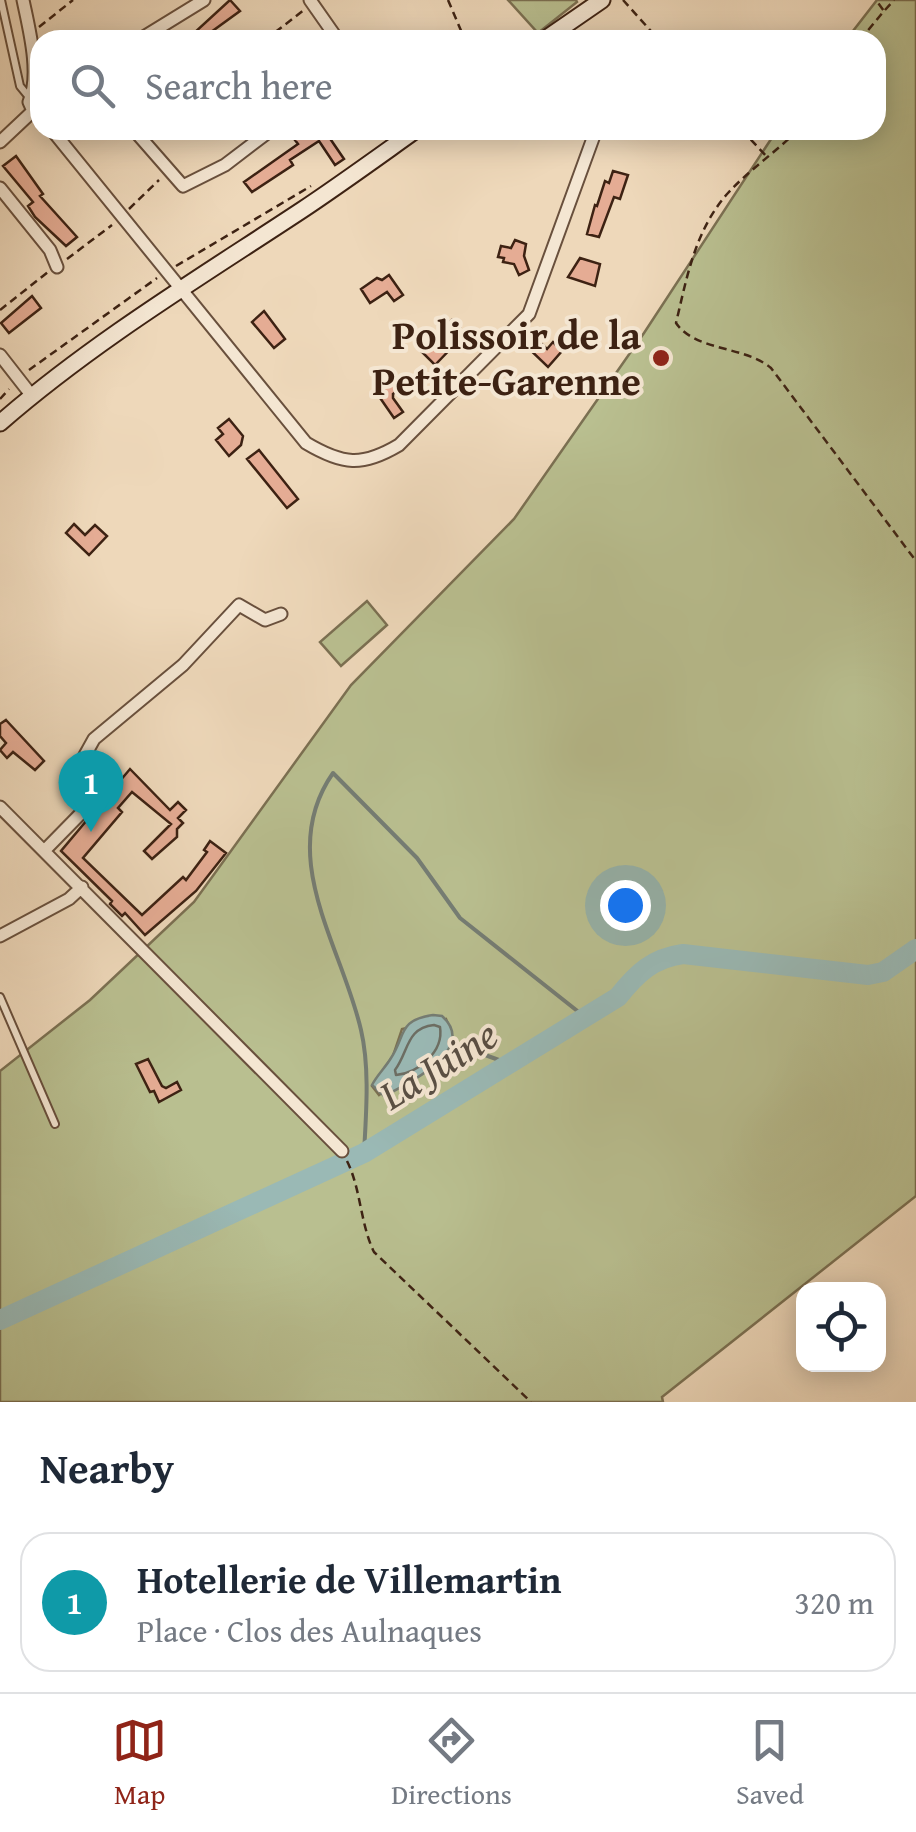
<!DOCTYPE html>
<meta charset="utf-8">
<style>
:root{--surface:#fff;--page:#f6f6f7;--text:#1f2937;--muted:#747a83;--line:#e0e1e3;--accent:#8f2418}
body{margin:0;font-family:"Gentium Book Plus",serif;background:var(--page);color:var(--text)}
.controls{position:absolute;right:30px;bottom:30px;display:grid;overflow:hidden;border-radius:20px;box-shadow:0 5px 25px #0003}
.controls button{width:90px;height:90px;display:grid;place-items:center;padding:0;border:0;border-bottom:2px solid var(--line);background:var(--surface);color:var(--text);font:50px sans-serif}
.you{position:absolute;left:625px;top:905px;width:35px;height:35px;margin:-25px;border:8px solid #fff;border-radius:50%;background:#1a73e8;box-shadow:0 0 0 15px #1a73e833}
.badge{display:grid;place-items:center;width:65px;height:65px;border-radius:50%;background:var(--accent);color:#fff;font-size:32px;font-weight:700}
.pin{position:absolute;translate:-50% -82px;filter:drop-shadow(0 2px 5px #0008)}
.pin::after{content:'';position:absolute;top:52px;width:35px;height:30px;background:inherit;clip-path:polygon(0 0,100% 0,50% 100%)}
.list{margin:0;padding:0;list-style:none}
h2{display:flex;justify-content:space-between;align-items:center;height:130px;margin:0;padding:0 40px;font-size:42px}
h2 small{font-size:32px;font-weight:400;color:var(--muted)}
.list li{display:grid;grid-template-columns:65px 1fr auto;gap:30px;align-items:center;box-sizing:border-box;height:140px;margin:0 20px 20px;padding:0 20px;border:2px solid var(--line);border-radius:30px}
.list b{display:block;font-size:38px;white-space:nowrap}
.list p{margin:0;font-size:32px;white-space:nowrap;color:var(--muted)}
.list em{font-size:32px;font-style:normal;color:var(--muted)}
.icon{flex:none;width:55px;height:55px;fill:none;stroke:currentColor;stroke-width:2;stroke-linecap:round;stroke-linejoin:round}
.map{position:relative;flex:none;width:916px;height:1402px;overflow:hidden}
.search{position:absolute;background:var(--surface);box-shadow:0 5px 25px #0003;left:30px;right:30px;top:30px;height:110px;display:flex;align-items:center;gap:25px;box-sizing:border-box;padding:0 35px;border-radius:30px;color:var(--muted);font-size:38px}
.sheet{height:290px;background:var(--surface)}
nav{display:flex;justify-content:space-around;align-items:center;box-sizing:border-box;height:140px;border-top:2px solid var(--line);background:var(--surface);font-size:28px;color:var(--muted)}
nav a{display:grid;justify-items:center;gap:5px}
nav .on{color:var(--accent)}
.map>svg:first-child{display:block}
.green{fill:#b9bf90;stroke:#7b7052;stroke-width:2.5;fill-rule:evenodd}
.water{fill:#9ab9b5;stroke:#757d74;stroke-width:2.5}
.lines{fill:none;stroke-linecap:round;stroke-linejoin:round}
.shore{stroke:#6c6e64;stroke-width:2.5}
.stream{stroke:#757d74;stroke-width:4}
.river{stroke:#9ab9b5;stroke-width:20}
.building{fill:#e5ac94;stroke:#3d2213;stroke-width:2.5}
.lane-casing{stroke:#69503d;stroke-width:10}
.street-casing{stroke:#69503d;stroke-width:15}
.secondary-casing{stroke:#3d2213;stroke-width:19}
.path{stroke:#3d2213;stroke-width:2.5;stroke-dasharray:8 5;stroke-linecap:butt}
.lane{stroke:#f4e6d2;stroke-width:6}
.street{stroke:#f4e6d2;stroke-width:11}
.secondary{stroke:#f4e6d2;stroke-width:15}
.poi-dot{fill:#8f2418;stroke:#f4e6d2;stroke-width:4}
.labels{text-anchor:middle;stroke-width:8;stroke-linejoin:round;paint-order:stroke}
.poi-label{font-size:40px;font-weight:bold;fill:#3d2213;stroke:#f4e6d2;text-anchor:end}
.water-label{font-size:42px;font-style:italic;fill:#594f44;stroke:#f4e6d2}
</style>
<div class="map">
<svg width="916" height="1402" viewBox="0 0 916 1402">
<rect width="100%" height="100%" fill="#eed8ba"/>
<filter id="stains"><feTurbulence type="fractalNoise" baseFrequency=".002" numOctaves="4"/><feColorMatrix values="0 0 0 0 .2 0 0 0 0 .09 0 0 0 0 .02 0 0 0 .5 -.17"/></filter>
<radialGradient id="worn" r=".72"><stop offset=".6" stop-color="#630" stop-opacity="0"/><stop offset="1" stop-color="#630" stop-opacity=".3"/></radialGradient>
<path class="green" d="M508 0H576L577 2 538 33Z
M877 0H916V1196L662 1397 663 1402H0V1071L90 1000 194 902 351 685 514 519 644 333 777 130H876V40H846ZM446 1019 452 1036 449 1047 379 1095 372 1086 393 1056 402 1029Z
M367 601 387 625 341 666 320 642Z"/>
<path class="water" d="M433 1015 442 1016C479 1049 408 1084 384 1096L372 1085C377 1075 385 1068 391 1058 406 1035 398 1020 433 1015Z"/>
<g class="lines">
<path class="shore" d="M434 1025 440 1027C444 1052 418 1073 396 1075L395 1070C409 1051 406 1028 434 1025Z"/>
<path class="stream" d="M449 1042 510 1064
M364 1153C366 1115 370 1068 361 1030 342 946 275 856 333 773L417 858 460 918 585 1017"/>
<path class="river" d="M0 1320 364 1153 618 997C637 973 653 958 683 954L868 975 883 972 916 949"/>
</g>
<path class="building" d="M230 0 240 11 200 40 194 33Z
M311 130H340L329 137 344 159 335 165 319 141 290 160 293 165 252 192 244 182 298 144 295 140Z
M16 156 43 194 40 196 77 237 66 246 35 217 28 206 33 202 3 166Z
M613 171 628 175 620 199 614 197 599 237 587 234 595 205 597 206 605 181 609 183Z
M515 240 526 244 524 256 529 270 519 275 514 264 503 262 504 258 498 257 501 246 511 248Z
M580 258 600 264 595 286 568 277Z
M389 275 403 295 394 301 387 292 370 303 361 289 377 278 382 280Z
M32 296 41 308 9 333 1 323Z
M264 311 285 339 274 348 252 322Z
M452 320 460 327 453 334 459 340 435 365 420 350 426 344 430 348 448 330 445 327Z
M532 335 547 349 553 342 562 351 548 367 524 344Z
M398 377 405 386 393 394V398L403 412 394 418 376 392Z
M229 419 243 436 241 445 229 456 216 440 223 434 218 428Z
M259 450 298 499 287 508 247 459Z
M74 524 85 535 95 525 107 536 89 555 66 533Z
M6 720 44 761 35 770 13 752 7 758 0 750 6 743 0 736V724Z
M130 769 170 810 178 802 186 810 178 818 183 823 177 829V837L152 859 144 851 171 824 132 792 118 808 122 812 83 858 142 915 183 877 186 880 207 852 204 850 210 841 226 853 196 891 145 935 125 913 122 916 110 904 112 901 61 851Z
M148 1059 162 1086 166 1088 177 1082 181 1090 159 1102 154 1091 150 1092 136 1064Z"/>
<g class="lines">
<defs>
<path id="lane" d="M1 0 20 86 29 97
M0 997 55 1124"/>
<path id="street" d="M23 0C29 29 41 74 29 102L33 111
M310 0 338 40
M139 40 204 0
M52 130 306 443C343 465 362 467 399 445L529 314 596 130
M134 130 183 186 225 165 271 130
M0 142 33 111
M0 188 50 250 57 267
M0 355 32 396
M0 807 342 1151
M45 850 95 799 84 757 94 739 183 665 239 605 265 620 281 614
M0 936 69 899 82 887"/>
<path id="secondary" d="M544 40 602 0
M0 423C93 342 199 278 302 210 341 184 378 157 416 130"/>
</defs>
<use href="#lane" class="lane-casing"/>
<use href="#street" class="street-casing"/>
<use href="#secondary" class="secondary-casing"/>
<path class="path" d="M448 0 465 40
M623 0 659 40
M885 10 894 0
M39 27 73 0
M265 40 304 10
M419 40 423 37 426 40
M860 40 884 11 876 0
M742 130 767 157
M798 130C776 152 749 170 728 193 695 230 687 277 676 323 695 351 745 346 771 368L916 561
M129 209 159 180
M67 259 112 225
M176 266 311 186
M0 310 48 272
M29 370 157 278
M0 399 9 389
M347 1161C361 1189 360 1223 374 1252L531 1402"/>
<use href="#lane" class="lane"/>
<use href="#street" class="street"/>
<use href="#secondary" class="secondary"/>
</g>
<circle class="poi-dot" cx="661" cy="358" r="10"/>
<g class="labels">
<g class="poi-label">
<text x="641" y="349">Polissoir de la<tspan x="641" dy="46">Petite-Garenne</tspan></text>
</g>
<g class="water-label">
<text transform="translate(438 1064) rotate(-32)" y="15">La Juine</text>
</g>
</g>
<rect width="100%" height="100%" filter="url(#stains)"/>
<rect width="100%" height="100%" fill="url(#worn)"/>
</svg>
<div class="controls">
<button><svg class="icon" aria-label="locate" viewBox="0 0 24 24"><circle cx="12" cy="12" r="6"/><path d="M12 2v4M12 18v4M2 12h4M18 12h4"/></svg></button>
</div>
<div class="you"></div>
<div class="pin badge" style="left:91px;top:832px;background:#0f9aa8">1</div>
<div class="search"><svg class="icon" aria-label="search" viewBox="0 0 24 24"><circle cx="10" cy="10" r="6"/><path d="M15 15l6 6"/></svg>Search here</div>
</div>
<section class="sheet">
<h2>Nearby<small></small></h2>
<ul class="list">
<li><span class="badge" style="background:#0f9aa8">1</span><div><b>Hotellerie de Villemartin</b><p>Place · Clos des Aulnaques</p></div><em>320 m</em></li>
</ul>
</section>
<nav>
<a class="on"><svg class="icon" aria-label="map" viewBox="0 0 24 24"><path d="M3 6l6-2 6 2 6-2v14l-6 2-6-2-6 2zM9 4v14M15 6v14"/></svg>Map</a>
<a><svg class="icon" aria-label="directions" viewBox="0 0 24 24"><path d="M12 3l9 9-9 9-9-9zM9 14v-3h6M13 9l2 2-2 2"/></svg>Directions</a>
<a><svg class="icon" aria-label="saved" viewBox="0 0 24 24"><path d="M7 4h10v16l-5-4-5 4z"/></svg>Saved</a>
</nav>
